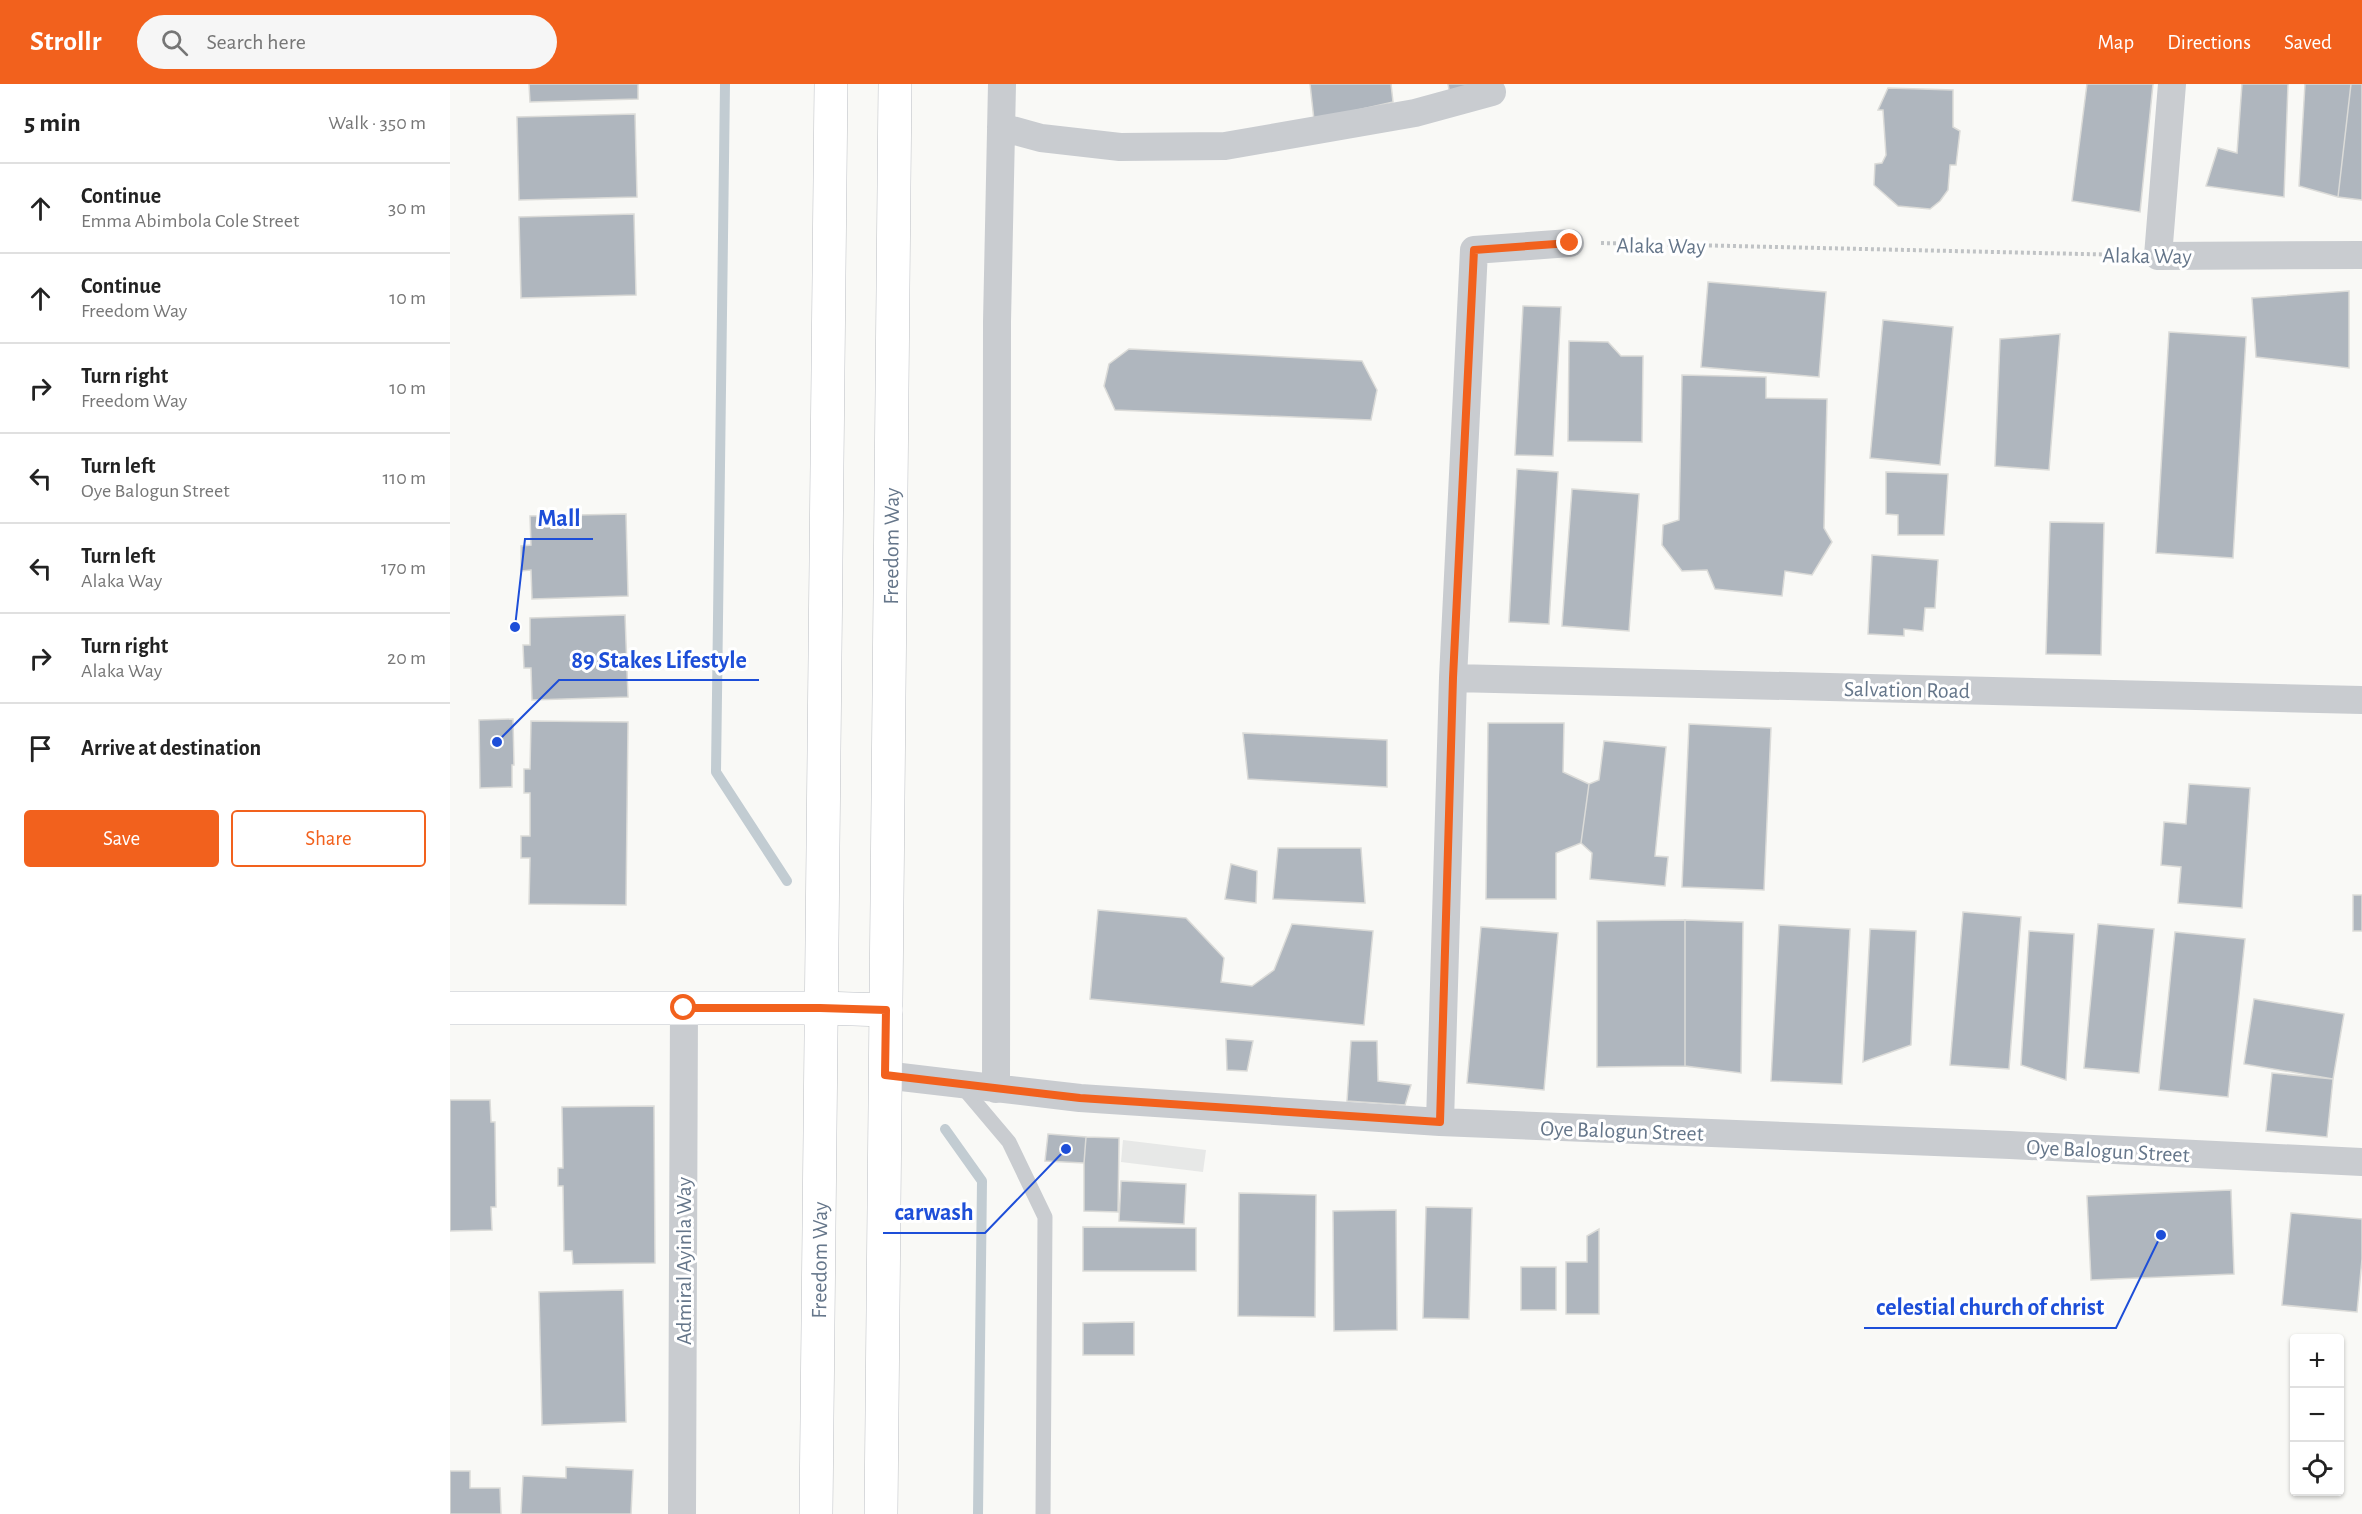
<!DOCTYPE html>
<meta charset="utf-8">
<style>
:root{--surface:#fff;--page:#f6f6f6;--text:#222;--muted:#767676;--line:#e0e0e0;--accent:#f2611d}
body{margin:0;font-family:"Alegreya Sans",sans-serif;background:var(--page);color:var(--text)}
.controls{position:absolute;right:18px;bottom:18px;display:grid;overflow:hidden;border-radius:6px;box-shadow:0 2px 4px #0004}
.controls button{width:54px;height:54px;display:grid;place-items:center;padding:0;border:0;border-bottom:2px solid var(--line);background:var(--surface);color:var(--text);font:30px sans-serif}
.stop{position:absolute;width:18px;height:18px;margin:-14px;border:4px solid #f2611d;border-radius:50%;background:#fff}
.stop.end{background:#f2611d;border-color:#fff;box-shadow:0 2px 6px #0008}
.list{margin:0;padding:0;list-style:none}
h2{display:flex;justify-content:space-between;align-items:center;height:78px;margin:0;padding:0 24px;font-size:26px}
h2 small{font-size:20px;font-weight:400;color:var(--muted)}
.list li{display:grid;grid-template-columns:39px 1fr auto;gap:18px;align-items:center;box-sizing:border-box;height:90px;padding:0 24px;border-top:2px solid var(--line)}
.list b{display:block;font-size:22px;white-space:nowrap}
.list p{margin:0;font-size:20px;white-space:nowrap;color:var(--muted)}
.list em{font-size:20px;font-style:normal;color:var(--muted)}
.actions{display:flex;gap:12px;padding:18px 24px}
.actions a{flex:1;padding:14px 0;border:2px solid var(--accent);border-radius:6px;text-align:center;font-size:21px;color:var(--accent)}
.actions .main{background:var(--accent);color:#fff}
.icon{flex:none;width:33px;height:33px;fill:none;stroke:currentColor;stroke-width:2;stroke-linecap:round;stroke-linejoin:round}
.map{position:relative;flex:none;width:1912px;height:1430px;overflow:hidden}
header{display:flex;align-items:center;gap:36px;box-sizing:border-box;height:84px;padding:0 30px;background:var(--accent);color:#fff}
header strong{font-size:28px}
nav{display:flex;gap:33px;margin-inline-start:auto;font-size:21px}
.search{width:420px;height:54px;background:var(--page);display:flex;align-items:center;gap:15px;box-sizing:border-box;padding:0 21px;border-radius:33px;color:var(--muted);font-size:22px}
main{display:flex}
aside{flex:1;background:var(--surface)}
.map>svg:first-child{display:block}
.built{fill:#e7e8e7}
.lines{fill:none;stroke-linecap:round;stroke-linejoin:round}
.stream{stroke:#c2ccd2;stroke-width:10}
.building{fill:#afb6be;stroke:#dbdbd8;stroke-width:1.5}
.secondary-casing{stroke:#bbbfc5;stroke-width:34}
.primary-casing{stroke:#bcbfc4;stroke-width:34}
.path{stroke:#c0c3c5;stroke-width:4;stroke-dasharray:3 3;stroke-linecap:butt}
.lane{stroke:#c9ccd0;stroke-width:15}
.street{stroke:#c9ccd0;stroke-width:28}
.secondary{stroke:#fff;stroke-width:33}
.primary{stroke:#fff;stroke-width:33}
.route{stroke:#f2611d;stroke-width:8}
.labels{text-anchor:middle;stroke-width:6;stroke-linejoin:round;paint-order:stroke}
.street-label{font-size:22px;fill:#65768a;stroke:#fff}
.leader{fill:none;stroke:#1d4ed8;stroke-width:2}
.callout-dot{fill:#1d4ed8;stroke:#fff;stroke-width:2}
.callout-label{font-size:24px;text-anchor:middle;font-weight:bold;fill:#1d4ed8;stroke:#fff;stroke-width:6;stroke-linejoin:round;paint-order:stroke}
</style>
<header>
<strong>Strollr</strong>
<div class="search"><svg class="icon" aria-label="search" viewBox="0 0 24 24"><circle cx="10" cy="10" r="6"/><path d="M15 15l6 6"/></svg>Search here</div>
<nav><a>Map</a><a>Directions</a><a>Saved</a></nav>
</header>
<main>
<aside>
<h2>5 min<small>Walk · 350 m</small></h2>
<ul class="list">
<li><svg class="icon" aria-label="ahead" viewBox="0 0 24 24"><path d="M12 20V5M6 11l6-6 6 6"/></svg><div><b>Continue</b><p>Emma Abimbola Cole Street</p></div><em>30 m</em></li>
<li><svg class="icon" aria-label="ahead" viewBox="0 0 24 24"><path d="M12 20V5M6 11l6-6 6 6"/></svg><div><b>Continue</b><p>Freedom Way</p></div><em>10 m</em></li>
<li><svg class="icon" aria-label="right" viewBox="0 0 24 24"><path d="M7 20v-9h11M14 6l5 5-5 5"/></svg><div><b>Turn right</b><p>Freedom Way</p></div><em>10 m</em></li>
<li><svg class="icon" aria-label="left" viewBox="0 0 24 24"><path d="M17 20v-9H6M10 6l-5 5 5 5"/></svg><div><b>Turn left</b><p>Oye Balogun Street</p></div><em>110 m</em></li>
<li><svg class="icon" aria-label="left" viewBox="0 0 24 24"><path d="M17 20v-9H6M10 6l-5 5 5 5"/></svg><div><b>Turn left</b><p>Alaka Way</p></div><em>170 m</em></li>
<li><svg class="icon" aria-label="right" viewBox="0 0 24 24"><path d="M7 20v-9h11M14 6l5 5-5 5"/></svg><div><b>Turn right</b><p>Alaka Way</p></div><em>20 m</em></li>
<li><svg class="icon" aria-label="arrive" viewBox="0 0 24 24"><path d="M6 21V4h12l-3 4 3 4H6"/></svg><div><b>Arrive at destination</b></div></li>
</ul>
<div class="actions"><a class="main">Save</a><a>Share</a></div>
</aside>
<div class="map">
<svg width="1912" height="1430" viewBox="0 0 1912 1430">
<rect width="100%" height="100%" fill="#f9f9f6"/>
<path class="built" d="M673 1056 756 1066 753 1088 671 1078Z"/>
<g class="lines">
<path class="stream" d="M275 0 266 688 337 797
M495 1045 532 1097 528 1430"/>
</g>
<path class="building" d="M79 0H188V15L80 18Z
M860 0H941L943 18 864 36Z
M998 0H1044L1000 11Z
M1637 0H1703L1690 128 1622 117Z
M1792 0H1838L1834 113 1756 102 1768 64 1787 69Z
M1855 0H1901L1888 113 1849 102Z
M1901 0H1912V116L1888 113Z
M1438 4 1503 6V43L1510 47 1506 81H1500L1498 106 1490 117 1480 125 1448 122 1424 101 1425 80 1432 79 1436 71 1433 26H1428Z
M185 30 187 113 69 116 67 33Z
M184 130 186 211 71 214 69 133Z
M1258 198 1376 208 1369 293 1251 283Z
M1899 207V284L1806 273 1802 214Z
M1073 222 1111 223 1103 372 1065 371Z
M1433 236 1503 243 1490 381 1420 374Z
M1719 248 1796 253 1783 474 1706 469Z
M1610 250 1599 386 1545 382 1550 255Z
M1119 257 1158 258 1171 272H1193L1192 358 1118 357Z
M679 265 912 277 927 306 921 336 665 326 654 302 659 280Z
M1232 291 1316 293V314L1377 315 1374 444 1382 458 1362 491 1335 487 1332 512 1265 505 1257 486 1232 487 1212 461 1213 441 1229 436Z
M1067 385 1108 388 1099 540 1059 538Z
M1436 388 1498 390 1494 451H1448V431L1436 430Z
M1122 405 1189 410 1179 547 1112 542Z
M176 430 178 512 82 515 81 486 71 487V462L81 461 80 432Z
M1600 438 1654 439 1651 571 1596 570Z
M1422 471 1488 476 1485 524H1475L1473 547 1454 545V552L1418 550Z
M175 531 178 613 82 616 81 584H74L73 561H80V534Z
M63 635 64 681H62V703L30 704 29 636Z
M81 637 178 638 176 821 79 820 80 774H71V752H80V709H74V685H80Z
M1038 639H1114L1113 688 1139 700 1131 759 1106 769V815H1036Z
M1239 640 1321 644 1314 806 1232 803Z
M793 649 937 656V703L798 695Z
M1154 657 1216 663 1205 772 1218 773 1215 802 1140 795 1142 769 1131 759 1139 700 1149 696Z
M1739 700 1800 704 1792 824 1728 819 1731 783 1711 781 1714 738 1736 740Z
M828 764H911L915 819 823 815Z
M781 780 807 787 806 819 775 815Z
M1903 811H1912V847H1903Z
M648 826 736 834 774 874 771 898 802 902 824 886 842 840 923 847 914 941 640 915Z
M1513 828 1571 833 1559 985 1500 981Z
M1235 836V982L1147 983V837Z
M1235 836 1293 838 1291 989 1235 982Z
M1648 840 1704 845 1689 989 1634 984Z
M1329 841 1400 845 1392 1000 1321 997Z
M1031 843 1108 849 1094 1006 1017 999Z
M1420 845 1466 847 1461 961 1413 978Z
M1579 847 1624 850 1616 996 1571 981Z
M1725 848 1795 855 1778 1013 1709 1006Z
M1804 915 1894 930 1883 995 1794 980Z
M776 955 803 957 797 987 777 986Z
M901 957H927L928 997 961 1001 955 1021 897 1017Z
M1822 989 1883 995 1877 1053 1816 1047Z
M0 1016H40L41 1038H45L46 1123H41L42 1146 0 1147Z
M204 1022 205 1179 123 1180 122 1167H114L113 1102H108V1084H113L112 1023Z
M598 1050 636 1053 634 1079 595 1077Z
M636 1053 669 1054 668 1128 634 1127V1079Z
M671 1097 736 1100 734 1140 669 1137Z
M1781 1106 1784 1190 1641 1196 1637 1112Z
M789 1109 866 1111 865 1233 788 1232Z
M976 1123 1022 1124 1019 1235 973 1234Z
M946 1126 947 1246 884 1247 883 1127Z
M1841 1129 1912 1135V1175L1907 1228 1832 1221Z
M633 1143 746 1144V1187H633Z
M1149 1145V1230H1116V1178H1137V1152Z
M1071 1183H1106V1226H1071Z
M173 1206 176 1338 92 1341 89 1208Z
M684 1238V1271H633V1239Z
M116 1383 183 1386 181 1430H71L73 1392 116 1394Z
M0 1387H20V1404H50L51 1430H0Z"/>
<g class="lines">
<defs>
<path id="secondary" d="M0 924H370L436 926"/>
<g id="primary">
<path id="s1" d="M366 1430 381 0"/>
<path id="s2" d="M431 1430 445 0"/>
</g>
</defs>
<use href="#secondary" class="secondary-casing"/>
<use href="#primary" class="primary-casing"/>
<path class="path" d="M1151 159 1677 171"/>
<path class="lane" d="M510 1000 559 1058 595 1133 593 1430"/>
<path class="street" d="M1722 0 1708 172 1912 171
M551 43 591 54 670 63 775 62 965 29 1042 8
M1003 594 1912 616
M434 991 630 1014 990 1038 1560 1061 1912 1078
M546 1005 547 238 552 0
M990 1038 1003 594 1024 166 1120 159
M232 1430 234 924"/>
<use href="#secondary" class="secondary"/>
<use href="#primary" class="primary"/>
</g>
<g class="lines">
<path class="route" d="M234 924H370L436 926 435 991 630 1014 990 1038 1003 594 1024 166 1120 159"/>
</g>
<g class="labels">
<g class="street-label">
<text transform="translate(1211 161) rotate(1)" y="8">Alaka Way</text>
<text transform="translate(1697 171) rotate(1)" y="8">Alaka Way</text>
<text dy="8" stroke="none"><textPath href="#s2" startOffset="968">Freedom Way</textPath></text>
<text transform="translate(1457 605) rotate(1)" y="8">Salvation Road</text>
<text transform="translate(1172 1046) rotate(2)" y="8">Oye Balogun Street</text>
<text transform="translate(1658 1066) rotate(3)" y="8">Oye Balogun Street</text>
<text transform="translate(233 1177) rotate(-90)" y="8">Admiral Ayinla Way</text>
<text dy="8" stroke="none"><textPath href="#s1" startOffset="254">Freedom Way</textPath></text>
</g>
</g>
<path class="leader" d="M65 543L75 455H143M47 658L109 596H309M616 1065L535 1149H433M1711 1151L1666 1244H1414"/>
<g class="callout-dot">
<circle cx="65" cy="543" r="6"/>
<circle cx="47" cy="658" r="6"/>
<circle cx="616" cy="1065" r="6"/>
<circle cx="1711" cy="1151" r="6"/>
</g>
<g class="callout-label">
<text x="109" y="442">Mall</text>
<text x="209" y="584">89 Stakes Lifestyle</text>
<text x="484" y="1136">carwash</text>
<text x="1540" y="1231">celestial church of christ</text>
</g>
</svg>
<div class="controls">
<button>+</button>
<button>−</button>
<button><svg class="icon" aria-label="locate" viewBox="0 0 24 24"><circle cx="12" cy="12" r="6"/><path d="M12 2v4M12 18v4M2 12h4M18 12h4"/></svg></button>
</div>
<div class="stop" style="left:234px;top:924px"></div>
<div class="stop end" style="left:1120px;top:159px"></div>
</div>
</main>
